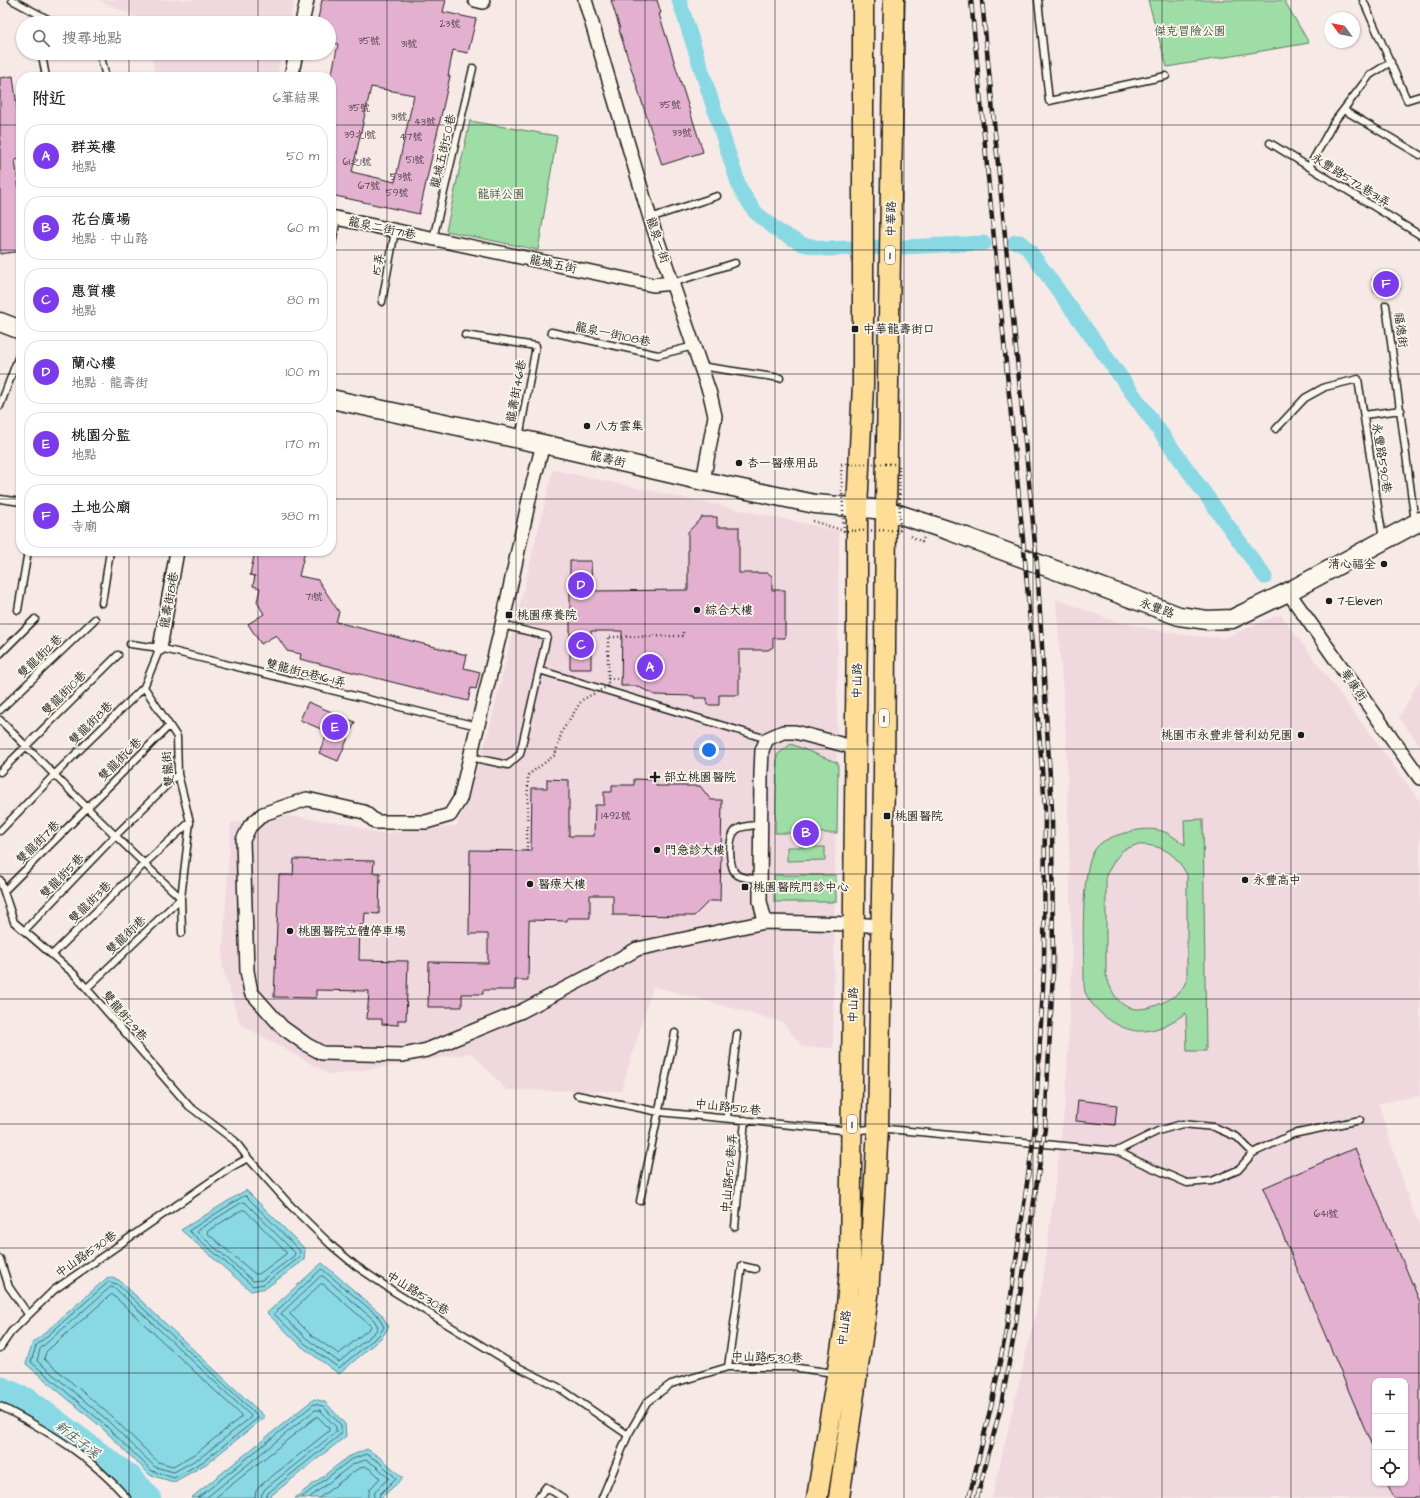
<!DOCTYPE html>
<html lang="zh-TW">
<meta charset="utf-8">
<style>
:root{--surface:#fff;--page:#f2f2f2;--text:#222;--muted:#767676;--line:#e0e0e0;--accent:#7c3aed}
body{margin:0;font-family:"Architects Daughter","LXGW WenKai TC",sans-serif;background:var(--page);color:var(--text)}
.controls{position:absolute;right:12px;bottom:12px;display:grid;overflow:hidden;border-radius:8px;box-shadow:0 1px 3px #0004}
.controls button{width:36px;height:36px;display:grid;place-items:center;padding:0;border:0;border-bottom:1px solid var(--line);background:var(--surface);color:var(--text);font:20px sans-serif}
.compass{position:absolute;left:1324px;top:12px;width:36px;height:36px;border-radius:50%;background:var(--surface);box-shadow:0 1px 3px #0004;rotate:303deg}
.you{position:absolute;left:709px;top:750px;width:14px;height:14px;margin:-10px;border:3px solid #fff;border-radius:50%;background:#1a73e8;box-shadow:0 0 0 6px #1a73e833}
.badge{display:grid;place-items:center;width:26px;height:26px;border-radius:50%;background:var(--accent);color:#fff;font-size:13px;font-weight:700}
.pin{position:absolute;translate:-50% -50%;border:2px solid #fff;box-shadow:0 1px 4px #0006}
.list{margin:0;padding:0;list-style:none}
h2{display:flex;justify-content:space-between;align-items:center;height:52px;margin:0;padding:0 16px;font-size:17px}
h2 small{font-size:13px;font-weight:400;color:var(--muted)}
.list li{display:grid;grid-template-columns:26px 1fr auto;gap:12px;align-items:center;box-sizing:border-box;height:64px;margin:0 8px 8px;padding:0 8px;border:1px solid var(--line);border-radius:16px}
.list b{display:block;font-size:15px;white-space:nowrap}
.list p{margin:0;font-size:13px;white-space:nowrap;color:var(--muted)}
.list em{font-size:13px;font-style:normal;color:var(--muted)}
.icon{flex:none;width:22px;height:22px;fill:none;stroke:currentColor;stroke-width:2;stroke-linecap:round;stroke-linejoin:round}
.map{position:relative;flex:none;width:1420px;height:1498px;overflow:hidden}
.search{position:absolute;background:var(--surface);box-shadow:0 1px 3px #0004;left:16px;top:16px;width:320px;height:44px;display:flex;align-items:center;gap:10px;box-sizing:border-box;padding:0 14px;border-radius:22px;color:var(--muted);font-size:15px}
.panel{position:absolute;background:var(--surface);box-shadow:0 1px 3px #0004;left:16px;top:72px;width:320px;height:484px;border-radius:16px}
.map>svg:first-child{display:block}
.built{fill:#f0d8df;fill-rule:evenodd}
.green{fill:#9edda5;stroke:#5d7c60;fill-rule:evenodd}
.water{fill:#89d9e5;stroke:#5d8d95}
.lines{fill:none;stroke-linecap:round;stroke-linejoin:round}
.shore{stroke:#48686c;stroke-width:1}
.canal{stroke:#89d9e5;stroke-width:15}
.river{stroke:#89d9e5;stroke-width:26}
.building{fill:#e3b1cf;stroke:#1c1c1c;fill-rule:evenodd}
.lane-casing{stroke:#1c1c1c;stroke-width:9}
.street-casing{stroke:#1c1c1c;stroke-width:16}
.secondary-casing{stroke:#1c1c1c;stroke-width:21}
.primary-casing{stroke:#1c1c1c;stroke-width:23}
.path{stroke:#1c1c1c;stroke-width:2.5;stroke-dasharray:1 3;stroke-linecap:butt}
.lane{stroke:#fbf7ec;stroke-width:6}
.street{stroke:#fbf7ec;stroke-width:13}
.secondary{stroke:#fbf7ec;stroke-width:18}
.primary{stroke:#fedd96;stroke-width:20}
.rail-casing{stroke:#1c1c1c;stroke-width:4.5}
.rail{stroke:#fbf7ec;stroke-width:3;stroke-dasharray:9;stroke-linecap:butt}
.path-bridge{stroke:#1c1c1c;stroke-width:2.5;stroke-dasharray:1 3;stroke-linecap:butt}
.grid{fill:none;stroke:#1c1c1c;stroke-width:1;stroke-opacity:0.55}
.poi-dot{fill:#1c1c1c;stroke:#fbf7ec;stroke-width:1.5}
.labels{text-anchor:middle;stroke-width:3.5;stroke-linejoin:round;paint-order:stroke}
.number-label{font-size:10px;fill:#4e4149}
.shield{fill:#fbf7ec;stroke:#5f5e5a;stroke-width:1}
.shield-label{font-size:11px;font-weight:bold;fill:#1c1c1c}
.park-label{font-size:12px;fill:#435645;stroke:#fbf7ec}
.street-label{font-size:12px;fill:#1c1c1c;stroke:#fbf7ec}
.poi-label{font-size:12px;fill:#1c1c1c;stroke:#fbf7ec;text-anchor:start}
.water-label{font-size:13px;font-style:italic;fill:#425e62;stroke:#fbf7ec}
</style>
<div class="map">
<svg width="1420" height="1498" viewBox="0 0 1420 1498">
<rect width="100%" height="100%" fill="#f6e9e6"/>
<filter id="ink" filterUnits="userSpaceOnUse"><feTurbulence type="fractalNoise" baseFrequency=".025" numOctaves="2"/><feDisplacementMap in="SourceGraphic" scale="8" xChannelSelector="R" yChannelSelector="G"/><feConvolveMatrix kernelMatrix="1 2 1 2 8 2 1 2 1" color-interpolation-filters="sRGB"/></filter>
<g filter="url(#ink)">
<path class="built" d="M99 0H294L289 23H139L137 17Z
M150 53H282L277 77H156Z
M553 470 839 531 833 1048 803 1047 782 1022 653 986 621 1091 507 1090 472 1053 331 1075 240 1024 222 965 231 823 288 816 351 824 377 834 457 826 487 738Z
M1056 599 1117 622 1182 635 1224 638 1280 614 1420 801V1096L1378 1103 1411 1206 1420 1226V1498H992L1043 1281 1066 1097 1072 959 1066 734ZM1375 1381H1405V1483H1375Z
M1420 679V745L1399 718Z"/>
<path class="green" d="M1148 0H1284L1309 43 1167 67Z
M470 121 557 136 538 250 446 231Z
M791 744 838 763 837 833H775L777 755Z
M1203 819 1206 1051H1187L1186 1013C1174 1021 1160 1030 1144 1031 1122 1033 1094 1013 1085 992 1084 989 1084 984 1084 980 1084 951 1079 869 1096 848 1102 840 1116 835 1125 833 1138 829 1155 827 1167 833 1173 836 1179 841 1185 845L1184 820ZM1136 845C1161 844 1175 852 1187 875V979C1185 983 1184 987 1181 990 1171 1001 1143 1014 1128 1007 1115 1002 1110 987 1106 975V875L1115 860 1123 850Z
M787 847H825V860L787 861Z
M774 875H836V902H774Z"/>
<path class="water" d="M246 1190 305 1249 304 1260 266 1288 251 1291 181 1230Z
M322 1263 381 1314 389 1327 382 1337 339 1374 301 1346 267 1313Z
M108 1277 119 1280 265 1417 206 1464 174 1482 150 1475 100 1426 26 1364 32 1344Z
M314 1399 325 1402 345 1424 346 1436 268 1498H191Z
M367 1449 382 1459 403 1478 381 1498H295L348 1457Z"/>
<g class="lines">
<path class="shore" d="M244 1196H246L300 1251 299 1258 264 1284 253 1286 189 1231Z
M243 1202 246 1203 295 1253 294 1256 262 1280 253 1281 197 1232 198 1230Z
M242 1210H245L286 1252V1254L259 1274H255L207 1233 208 1231Z
M322 1269 378 1316 384 1327 379 1335 339 1368 304 1343 274 1314Z
M321 1276H323L374 1320 378 1327 375 1332 339 1362 307 1339 281 1314Z
M109 1282 117 1284 258 1416V1418L204 1461 174 1478 152 1471 103 1423 31 1362 36 1346Z
M321 1284H323L371 1326 370 1328 339 1354 311 1335 290 1314Z
M111 1287 115 1288 251 1416 250 1418 201 1457 174 1472 155 1467 106 1419 37 1361 40 1349Z
M111 1295H113L241 1415V1417L198 1452 173 1466 158 1462 110 1415 44 1359 46 1352Z
M198 1498 314 1404 323 1406 341 1425V1434L268 1493 266 1498
M206 1498 315 1410H320L336 1427V1432L265 1489 262 1494 261 1498
M215 1498 316 1417H318L329 1428V1431L261 1485 256 1491 255 1498
M301 1498 350 1460 366 1454 379 1462 396 1478 380 1494 379 1498
M309 1498 353 1464 366 1460 376 1466 389 1478 375 1491 374 1498
M319 1498 356 1470 365 1466 373 1471 380 1478 370 1489 368 1498"/>
<path class="canal" d="M679 0 740 189 755 212 778 231 802 244 826 249 849 248
M1015 242H1020L1029 250 1265 577
M904 247 984 243
M875 248 878 247"/>
<path class="river" d="M0 1389 27 1401 130 1478 148 1498"/>
</g>
<path class="building" d="M322 0H446L443 12 476 19 468 53 453 50 448 76H450L419 214 331 195V78L338 44 329 42V23H317ZM371 87 414 95 395 182 352 172Z
M611 0H657L661 13 659 14 703 152 662 165 619 30 620 29Z
M13 76 21 137V159L15 160 21 205V251L0 254V78Z
M1397 276 1400 289 1374 292 1372 279Z
M702 517H717V527H739V573H768L772 576V590H785V638H773V647L768 650H739V695H719V705H707V698H694V696L655 695 637 686H621L622 631H591V669H570V561H591L592 591 688 590V532Z
M255 551H305L299 576 318 580 339 612 336 622 467 655 464 668 480 672 476 689 471 688 468 701 300 659 301 654 287 651 276 635 261 644 248 624 264 614 257 602 260 588 253 586 255 576 250 575Z
M308 702 355 722 338 761 319 753 328 732 300 720Z
M547 779 569 780V836H594L595 805H604V792H612V785H634V779L656 780V786H700L711 800H722L720 901H709L694 916 613 915V895H590V918H567V921L529 920 528 980H515V990H483V994H462V1007H428L429 962 488 963V934H469L470 850 531 851 532 788H547Z
M294 859 374 861 373 873H380L379 914 365 913 364 925H360L359 960 408 961 406 1020H398V1025L382 1024V1019H367L369 991 316 990V998L274 997 279 875H293Z
M1078 1100 1117 1105 1115 1125 1076 1121Z
M1355 1148 1420 1302V1498H1394L1387 1483H1405V1381H1375V1453L1263 1188Z"/>
<g class="lines">
<defs>
<path id="lane" d="M12 0 55 23
M1038 0 1049 101 1166 76
M1363 0 1407 100 1420 96
M81 23H82
M100 53 106 77
M42 55 46 77
M1344 110 1420 155
M1270 143 1420 235
M1309 167 1334 122 1370 75 1391 62
M650 218 717 196
M433 239 473 68
M331 249 337 218
M672 283 735 263
M382 302 395 231
M1386 305 1415 522
M551 332 658 355 694 346
M465 335 536 346 519 438
M700 366 780 378
M0 406 21 350
M1364 415 1401 410
M1276 429 1305 398 1325 387 1358 379 1383 539
M0 499 21 502
M102 603 110 551
M18 610 28 551
M130 644 160 648 477 726
M160 648 144 687 177 737 178 774 190 822 181 898 182 933
M0 654 35 619
M539 670 767 739
M0 710 95 619
M0 720C60 780 118 841 181 898L87 988
M470 757 508 765 520 754 547 636 502 625
M0 772 118 655
M0 831 53 776 144 687
M760 879C737 878 731 877 730 852 730 827 738 826 761 825
M0 880 14 922 74 974 189 1106 235 1141 248 1158 290 1205 332 1246 356 1266 396 1293 512 1364 558 1387 628 1435
M4 891 169 726
M24 931 115 836 178 774
M52 955 144 864 190 822
M577 1095 659 1112 852 1131 878 1128 1117 1151 1139 1162 1187 1183 1212 1181 1238 1170 1253 1153 1293 1134 1360 1120
M727 1118 737 1034
M1117 1151 1158 1131 1182 1124 1214 1127 1237 1137 1253 1153
M640 1201 675 1033
M735 1227 745 1120
M0 1259 9 1287 28 1314
M0 1348 11 1332 54 1290 230 1168 248 1158
M728 1367 742 1266 755 1269
M0 1406C50 1432 89 1455 127 1498
M538 1498 546 1487 563 1498
M602 1498 628 1435 647 1402 671 1384 728 1367H791L834 1373"/>
<path id="street" d="M475 0 483 2
M585 0 650 218 710 394 715 416 703 481
M302 23 307 0
M291 77 296 53
M331 217 653 285 672 283
M543 444 530 495 502 625 460 799 450 815 426 822H376L364 812 307 799 263 814 250 826 243 840 247 971 251 992 282 1027 307 1045 322 1053 403 1055 427 1050 522 1011 593 974 637 949 765 922 854 924 880 926
M1288 592 1420 778
M160 648 177 551
M765 922 760 901 761 773 762 750 767 739 783 732H795L856 748"/>
<path id="secondary" d="M0 322 21 330
M331 399 543 444 703 481 767 494 815 504 886 510 950 531 1179 616 1207 620 1232 619 1288 592 1420 521"/>
<path id="primary" d="M817 1498 846 1320 850 1266 857 625V509L863 385V0
M839 1498 868 1296 878 1128 884 780 886 510 894 0"/>
</defs>
<use href="#lane" class="lane-casing"/>
<use href="#street" class="street-casing"/>
<use href="#secondary" class="secondary-casing"/>
<use href="#primary" class="primary-casing"/>
<path class="path" d="M813 521 841 530
M911 536 922 542 924 537
M608 679 621 678"/>
<use href="#lane" class="lane"/>
<use href="#street" class="street"/>
<use href="#secondary" class="secondary"/>
<use href="#primary" class="primary"/>
<defs>
<path id="rail" d="M969 1498 992 1402 1006 1331 1035 1127 1044 970 1045 806 1025 560 971 0
M977 1498 1001 1406 1014 1335 1045 1128 1053 973 1052 810 1037 564 982 0"/>
</defs>
<use href="#rail" class="rail-casing"/>
<use href="#rail" class="rail"/>
<path class="path-bridge" d="M841 464H899L900 530 844 531Z
M527 851 528 775 555 755 562 731 582 700 608 686V637L683 636V631"/>
</g>
</g>
<path class="grid" d="M129 0V23M258 0V23M387 0V1498M516 0V1498M645 0V1498M775 0V1498M904 0V1498M1033 0V1498M1162 0V1498M1291 0V1498M129 53V77M258 53V77M0 125H21M331 125H1420M0 250H21M331 250H1420M0 374H21M331 374H1420M0 499H21M331 499H1420M129 551V1498M258 551V1498M0 624H1420M0 749H1420M0 874H1420M0 999H1420M0 1124H1420M0 1248H1420M0 1373H1420"/>
<g class="poi-dot">
<rect x="851" y="325" width="8" height="8" rx="2"/>
<circle cx="587" cy="426" r="4"/>
<circle cx="739" cy="463" r="4"/>
<circle cx="1384" cy="564" r="4"/>
<circle cx="1329" cy="601" r="4"/>
<circle cx="697" cy="610" r="4"/>
<rect x="505" y="611" width="8" height="8" rx="2"/>
<circle cx="1301" cy="735" r="4"/>
<path d="M653 771h4v4h4v4h-4v4h-4v-4h-4v-4h4z"/>
<rect x="883" y="812" width="8" height="8" rx="2"/>
<circle cx="657" cy="850" r="4"/>
<circle cx="1245" cy="880" r="4"/>
<circle cx="530" cy="884" r="4"/>
<rect x="741" y="883" width="8" height="8" rx="2"/>
<circle cx="290" cy="931" r="4"/>
</g>
<g class="labels">
<g class="number-label">
<text x="450" y="27">23號</text>
<text x="369" y="44">35號</text>
<text x="409" y="47">31號</text>
<text x="670" y="108">35號</text>
<text x="359" y="111">35號</text>
<text x="399" y="120">31號</text>
<text x="425" y="125">43號</text>
<text x="682" y="136">33號</text>
<text x="360" y="138">39之1號</text>
<text x="411" y="140">47號</text>
<text x="415" y="163">51號</text>
<text x="357" y="165">61之1號</text>
<text x="401" y="180">53號</text>
<text x="369" y="189">67號</text>
<text x="397" y="196">59號</text>
<text x="314" y="600">71號</text>
<text x="616" y="819">1492號</text>
<text x="1326" y="1217">641號</text>
</g>
<g class="shield">
<rect x="885" y="246" width="10" height="18" rx="3"/>
<rect x="879" y="709" width="10" height="18" rx="3"/>
<rect x="847" y="1115" width="10" height="18" rx="3"/>
</g>
<g class="shield-label">
<text x="890" y="259">1</text>
<text x="884" y="722">1</text>
<text x="852" y="1128">1</text>
</g>
<g class="park-label">
<text x="1190" y="35">傑克冒險公園</text>
<text x="501" y="198">龍祥公園</text>
</g>
<g class="street-label">
<text transform="translate(443 151) rotate(-77)" y="4">龍城五街50巷</text>
<text transform="translate(1351 180) rotate(32)" y="4">永豐路572巷31弄</text>
<text transform="translate(891 219) rotate(-89)" y="4">中華路</text>
<text transform="translate(382 228) rotate(12)" y="4">龍泉二街71巷</text>
<text transform="translate(658 240) rotate(71)" y="4">龍泉一街</text>
<text transform="translate(378 264) rotate(-79)" y="4">15弄</text>
<text transform="translate(553 264) rotate(12)" y="4">龍城五街</text>
<text transform="translate(1401 330) rotate(82)" y="4">福德街</text>
<text transform="translate(613 334) rotate(12)" y="4">龍泉一街108巷</text>
<text transform="translate(516 391) rotate(-80)" y="4">龍壽街46巷</text>
<text transform="translate(1382 458) rotate(81)" y="4">永豐路590巷</text>
<text transform="translate(608 459) rotate(13)" y="4">龍壽街</text>
<text transform="translate(169 600) rotate(-80)" y="4">龍壽街81巷</text>
<text transform="translate(1157 608) rotate(20)" y="4">永豐路</text>
<text transform="translate(40 656) rotate(-44)" y="4">雙龍街12巷</text>
<text transform="translate(306 673) rotate(14)" y="4">雙龍街8巷16-1弄</text>
<text transform="translate(857 681) rotate(-89)" y="4">中山路</text>
<text transform="translate(1354 685) rotate(55)" y="4">華康街</text>
<text transform="translate(64 693) rotate(-45)" y="4">雙龍街10巷</text>
<text transform="translate(91 723) rotate(-45)" y="4">雙龍街8巷</text>
<text transform="translate(120 759) rotate(-45)" y="4">雙龍街6巷</text>
<text transform="translate(168 769) rotate(-96)" y="4">雙龍街</text>
<text transform="translate(38 842) rotate(-45)" y="4">雙龍街7巷</text>
<text transform="translate(62 876) rotate(-46)" y="4">雙龍街5巷</text>
<text transform="translate(90 902) rotate(-45)" y="4">雙龍街3巷</text>
<text transform="translate(126 935) rotate(-44)" y="4">雙龍街1巷</text>
<text transform="translate(853 1005) rotate(-89)" y="4">中山路</text>
<text transform="translate(125 1016) rotate(49)" y="4">雙龍街29巷</text>
<text transform="translate(728 1107) rotate(6)" y="4">中山路1512巷</text>
<text transform="translate(729 1173) rotate(-85)" y="4">中山路1512巷1弄</text>
<text transform="translate(86 1254) rotate(-35)" y="4">中山路1530巷</text>
<text transform="translate(418 1293) rotate(32)" y="4">中山路1530巷</text>
<text transform="translate(844 1328) rotate(-82)" y="4">中山路</text>
<text transform="translate(767 1357) rotate(1)" y="4">中山路1530巷</text>
</g>
<g class="poi-label">
<text x="863" y="333">中華龍壽街口</text>
<text x="595" y="430">八方雲集</text>
<text x="747" y="467">杏一醫療用品</text>
<text x="1376" y="568" text-anchor="end">清心福全</text>
<text x="1337" y="605">7-Eleven</text>
<text x="705" y="614">綜合大樓</text>
<text x="517" y="619">桃園療養院</text>
<text x="1293" y="739" text-anchor="end">桃園市永豐非營利幼兒園</text>
<text x="664" y="781">部立桃園醫院</text>
<text x="895" y="820">桃園醫院</text>
<text x="665" y="854">門急診大樓</text>
<text x="1253" y="884">永豐高中</text>
<text x="538" y="888">醫療大樓</text>
<text x="753" y="891">桃園醫院門診中心</text>
<text x="298" y="935">桃園醫院立體停車場</text>
</g>
<g class="water-label">
<text transform="translate(78 1439) rotate(37)" y="5">新庄子溪</text>
</g>
</g>
</svg>
<div class="controls">
<button>+</button>
<button>−</button>
<button><svg class="icon" aria-label="locate" viewBox="0 0 24 24"><circle cx="12" cy="12" r="6"/><path d="M12 2v4M12 18v4M2 12h4M18 12h4"/></svg></button>
</div>
<svg class="compass" viewBox="-18 -18 36 36"><path d="M0-13l5 13h-10z" fill="#e53935"/><path d="M0 13l5-13h-10z" fill="#767676"/></svg>
<div class="you"></div>
<div class="pin badge" style="left:650px;top:667px">A</div>
<div class="pin badge" style="left:806px;top:833px">B</div>
<div class="pin badge" style="left:581px;top:645px">C</div>
<div class="pin badge" style="left:581px;top:585px">D</div>
<div class="pin badge" style="left:335px;top:727px">E</div>
<div class="pin badge" style="left:1386px;top:284px">F</div>
<div class="search"><svg class="icon" aria-label="search" viewBox="0 0 24 24"><circle cx="10" cy="10" r="6"/><path d="M15 15l6 6"/></svg>搜尋地點</div>
<section class="panel">
<h2>附近<small>6筆結果</small></h2>
<ul class="list">
<li><span class="badge">A</span><div><b>群英樓</b><p>地點</p></div><em>50 m</em></li>
<li><span class="badge">B</span><div><b>花台廣場</b><p>地點 · 中山路</p></div><em>60 m</em></li>
<li><span class="badge">C</span><div><b>惠質樓</b><p>地點</p></div><em>80 m</em></li>
<li><span class="badge">D</span><div><b>蘭心樓</b><p>地點 · 龍壽街</p></div><em>100 m</em></li>
<li><span class="badge">E</span><div><b>桃園分監</b><p>地點</p></div><em>170 m</em></li>
<li><span class="badge">F</span><div><b>土地公廟</b><p>寺廟</p></div><em>380 m</em></li>
</ul>
</section>
</div>
